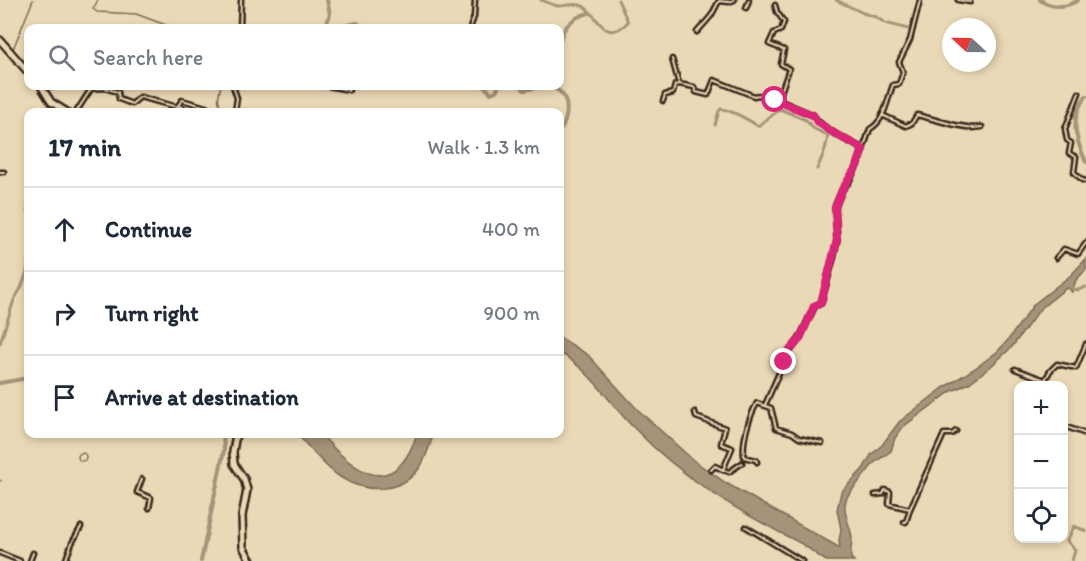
<!DOCTYPE html>
<meta charset="utf-8">
<style>
:root{--surface:#fff;--page:#f2f2f3;--text:#1f2937;--muted:#747a83;--line:#e0e1e3}
body{margin:0;font-family:Itim,sans-serif;background:var(--page);color:var(--text)}
.controls{position:absolute;right:18px;bottom:18px;display:grid;overflow:hidden;border-radius:12px;box-shadow:0 3px 9px #0003}
.controls button{width:54px;height:54px;display:grid;place-items:center;padding:0;border:0;border-bottom:2px solid var(--line);background:var(--surface);color:var(--text);font:30px sans-serif}
.compass{position:absolute;left:942px;top:18px;width:54px;height:54px;border-radius:50%;background:var(--surface);box-shadow:0 3px 9px #0003;rotate:292deg}
.stop{position:absolute;width:18px;height:18px;margin:-14px;border:4px solid #db2777;border-radius:50%;background:#fff}
.stop.end{background:#db2777;border-color:#fff;box-shadow:0 2px 6px #0008}
.list{margin:0;padding:0;list-style:none}
h2{display:flex;justify-content:space-between;align-items:center;height:78px;margin:0;padding:0 24px;font-size:26px}
h2 small{font-size:20px;font-weight:400;color:var(--muted)}
.list li{display:grid;grid-template-columns:39px 1fr auto;gap:18px;align-items:center;box-sizing:border-box;height:84px;padding:0 24px;border-top:2px solid var(--line)}
.list b{display:block;font-size:22px;white-space:nowrap}
.list em{font-size:20px;font-style:normal;color:var(--muted)}
.icon{flex:none;width:33px;height:33px;fill:none;stroke:currentColor;stroke-width:2;stroke-linecap:round;stroke-linejoin:round}
.map{position:relative;flex:none;width:1086px;height:561px;overflow:hidden}
.search{position:absolute;background:var(--surface);box-shadow:0 3px 9px #0003;left:24px;top:24px;width:540px;height:66px;display:flex;align-items:center;gap:15px;box-sizing:border-box;padding:0 21px;border-radius:12px;color:var(--muted);font-size:22px}
.panel{position:absolute;background:var(--surface);box-shadow:0 3px 9px #0003;left:24px;top:108px;width:540px;height:330px;border-radius:12px}
.map>svg:first-child{display:block}
.water{fill:#a5937a;stroke:#7b6955;stroke-width:1.5}
.lines{fill:none;stroke-linecap:round;stroke-linejoin:round}
.stream{stroke:#7b6955;stroke-width:1.5}
.canal{stroke:#a5937a;stroke-width:3}
.river{stroke:#a5937a;stroke-width:4}
.minor-casing{stroke:#3b2a1e;stroke-width:7}
.primary-casing{stroke:#3b2a1e;stroke-width:10}
.minor{stroke:#ead9b6;stroke-width:2}
.primary{stroke:#ead9b6;stroke-width:5}
.route{stroke:#db2777;stroke-width:8}
</style>
<div class="map">
<svg width="1086" height="561" viewBox="0 0 1086 561">
<rect width="100%" height="100%" fill="#ead9b6"/>
<filter id="ink" filterUnits="userSpaceOnUse"><feTurbulence type="fractalNoise" baseFrequency=".0167" numOctaves="2"/><feDisplacementMap in="SourceGraphic" scale="12" xChannelSelector="R" yChannelSelector="G"/><feConvolveMatrix kernelMatrix="1 2 1 2 8 2 1 2 1" color-interpolation-filters="sRGB"/></filter>
<g filter="url(#ink)">
<path class="water" d="M1086 259V270L1076 280 1072 292 1068 288 1065 289 1040 309 1012 347 989 368 969 383 950 392 903 427 895 438 891 451 874 463 849 494C839 508 850 523 852 537 852 544 850 551 851 558L854 561C847 561 834 561 827 561 820 558 808 547 800 543 741 513 683 479 636 430 610 405 592 371 560 353V337L588 355 637 409 693 460 726 483 840 548 839 541 841 529 837 510 841 492 863 469 871 455 882 445 899 422 943 388 977 367 998 351 1008 340 1034 304 1071 275Z
M297 434H321C355 474 394 501 417 434H434C430 443 427 455 422 464 404 494 366 494 340 477 323 466 310 448 297 434Z"/>
<g class="lines">
<path class="stream" d="M98 0 93 9 97 12 136 14 174 28
M13 49 33 0
M221 86C217 99 216 107 231 112
M252 112H266
M78 457a4 4 0 1 1 8 0a4 4 0 1 1-8 0Z
M0 480 1 481"/>
<path class="canal" d="M541 0C547 2 553 6 559 6 567 6 575 2 583 6 598 14 604 46 628 22L618 0
M836 0 863 13 876 17 885 23 912 30
M715 125 719 111 721 109C731 110 749 120 758 126L780 109 806 120 813 128 828 136 825 150 817 169
M28 206V211
M1071 288 1078 290 1086 287
M0 343 14 300 21 288 27 272 28 262
M1072 561 1075 550 1067 541 1074 526 1086 531"/>
<path class="river" d="M327 0 330 14 327 23 332 28 357 23 364 28
M1040 0C1052 8 1067 8 1078 0
M560 40C564 25 573 17 589 13
M484 86 491 93 496 91 499 86
M521 86 524 90C531 89 540 86 547 87 571 89 570 116 560 131
M1086 96C1069 118 1075 138 1086 162
M0 383 28 378
M201 561 224 450 223 434"/>
<defs>
<path id="minor" d="M958 0 970 2
M775 5 777 12 784 22 781 30 774 33 769 44 784 50 781 64 789 69 778 101
M746 8 749 0
M240 28 241 0
M470 28 474 17 475 0
M697 32 711 16 719 1 729 2 734 0
M672 59 679 84
M233 86 237 98 235 112
M328 86 349 90 350 86
M1079 93 1065 129 1067 140 1071 143 1069 153 1076 157 1074 172 1082 180 1086 181
M663 101 665 95 673 93 675 85 679 84 694 87 696 92 708 95 714 80 754 96C765 91 800 110 813 115 825 131 845 139 863 149
M179 106 183 108 182 112
M76 112 91 89 104 88 118 92 119 99 132 104 140 97 177 107 182 100 206 107
M882 115 906 126 912 123 917 115 955 125 973 128 982 127
M0 172H4
M1056 258 1064 249 1078 254 1086 243
M1015 369 1045 380 1050 371 1057 364 1076 368 1086 344
M765 405 786 357 799 339 815 306 821 303 834 257 837 240 835 207 842 190 849 182 858 164 870 129C885 121 887 100 893 85L899 84 903 72 899 62 910 40 920 0
M695 412 696 417 725 428 721 444 732 448 723 470 729 472 742 463
M1064 426 1086 434
M757 462 756 460 744 457C742 441 749 417 757 403L771 408 776 428 792 433 799 438 822 443
M711 470 715 466 723 470
M142 479 137 492 151 498 149 508
M875 495 883 494 885 490 890 492 889 504 910 509 944 434H952L956 431
M904 522H906L910 509
M746 527 802 561
M0 553 20 561
M66 559 72 543 81 527
M30 561 33 553"/>
<path id="primary" d="M0 40 28 72
M41 86 51 102 67 112
M236 434 233 452 234 464 244 479 247 490 242 516 243 547 251 561"/>
</defs>
<use href="#minor" class="minor-casing"/>
<use href="#primary" class="primary-casing"/>
<use href="#minor" class="minor"/>
<use href="#primary" class="primary"/>
</g>
</g>
<g class="lines" filter="url(#ink)">
<path class="route" d="M775 100 813 115 817 122 837 135 863 149 858 164 842 190 835 207 837 240 821 303 814 306 800 339 789 351 784 362"/>
</g>
</svg>
<div class="controls">
<button>+</button>
<button>−</button>
<button><svg class="icon" aria-label="locate" viewBox="0 0 24 24"><circle cx="12" cy="12" r="6"/><path d="M12 2v4M12 18v4M2 12h4M18 12h4"/></svg></button>
</div>
<svg class="compass" viewBox="-18 -18 36 36"><path d="M0-13l5 13h-10z" fill="#e53935"/><path d="M0 13l5-13h-10z" fill="#747a83"/></svg>
<div class="stop" style="left:775px;top:100px"></div>
<div class="stop end" style="left:784px;top:362px"></div>
<div class="search"><svg class="icon" aria-label="search" viewBox="0 0 24 24"><circle cx="10" cy="10" r="6"/><path d="M15 15l6 6"/></svg>Search here</div>
<section class="panel">
<h2>17 min<small>Walk · 1.3 km</small></h2>
<ul class="list">
<li><svg class="icon" aria-label="ahead" viewBox="0 0 24 24"><path d="M12 20V5M6 11l6-6 6 6"/></svg><div><b>Continue</b></div><em>400 m</em></li>
<li><svg class="icon" aria-label="right" viewBox="0 0 24 24"><path d="M7 20v-9h11M14 6l5 5-5 5"/></svg><div><b>Turn right</b></div><em>900 m</em></li>
<li><svg class="icon" aria-label="arrive" viewBox="0 0 24 24"><path d="M6 21V4h12l-3 4 3 4H6"/></svg><div><b>Arrive at destination</b></div></li>
</ul>
</section>
</div>
